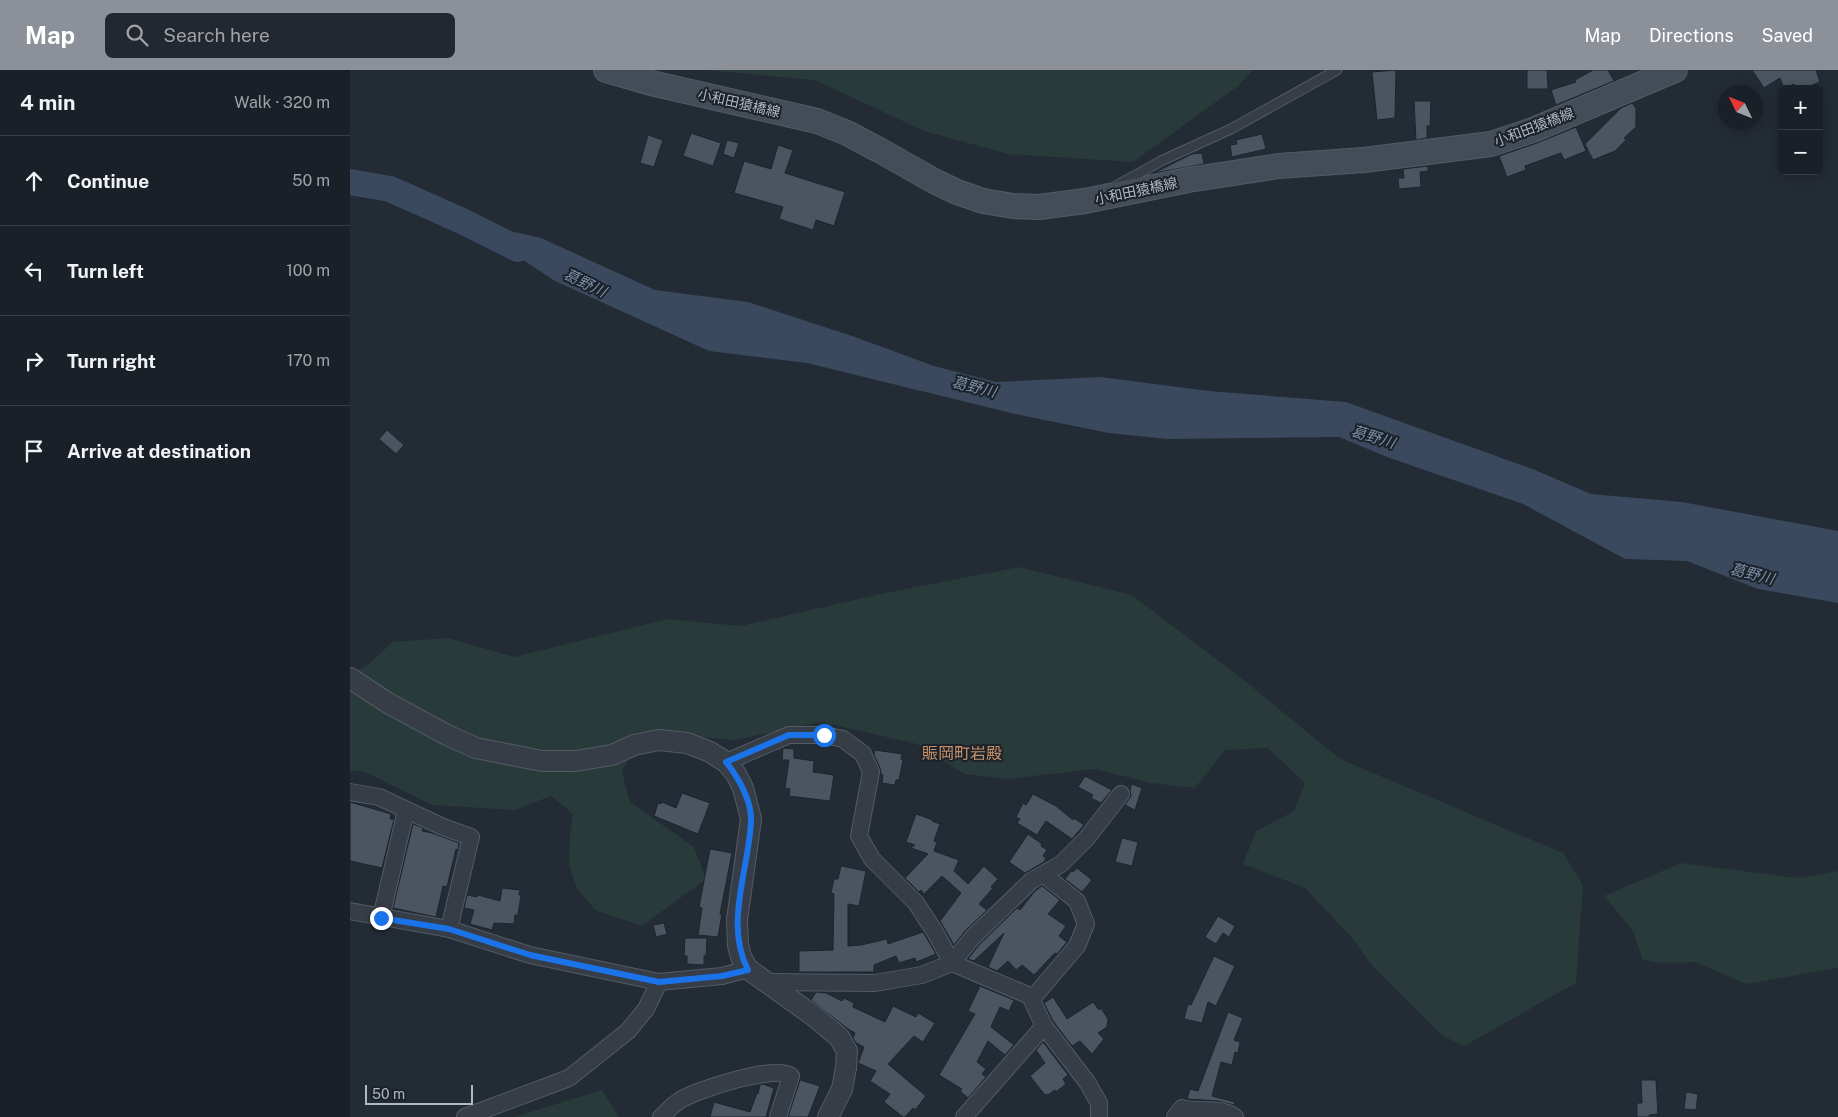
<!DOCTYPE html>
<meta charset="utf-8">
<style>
:root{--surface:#1a2028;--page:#232830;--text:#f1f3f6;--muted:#9fa3a8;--line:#383e45;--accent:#8c9099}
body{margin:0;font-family:"Public Sans","Noto Sans JP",sans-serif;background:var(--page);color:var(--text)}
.controls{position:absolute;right:15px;top:15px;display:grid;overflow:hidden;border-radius:8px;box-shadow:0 2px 12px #0003}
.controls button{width:45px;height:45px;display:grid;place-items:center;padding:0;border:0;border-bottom:1px solid var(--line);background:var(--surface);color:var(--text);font:25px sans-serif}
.compass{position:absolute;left:1368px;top:15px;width:45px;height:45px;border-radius:50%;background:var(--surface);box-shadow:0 2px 12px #0003;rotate:313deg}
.scale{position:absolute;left:15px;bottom:12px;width:108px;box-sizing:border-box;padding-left:5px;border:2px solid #b0b8c2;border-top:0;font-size:14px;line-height:18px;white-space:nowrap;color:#b0b8c2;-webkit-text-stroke:4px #1b222a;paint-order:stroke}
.stop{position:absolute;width:15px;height:15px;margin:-11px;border:4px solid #1a73e8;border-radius:50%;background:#fff}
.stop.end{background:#1a73e8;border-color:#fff;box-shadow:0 1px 5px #0008}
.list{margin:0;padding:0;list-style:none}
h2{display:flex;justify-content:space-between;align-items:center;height:65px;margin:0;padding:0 20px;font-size:21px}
h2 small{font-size:16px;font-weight:400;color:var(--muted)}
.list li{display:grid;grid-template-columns:32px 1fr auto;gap:15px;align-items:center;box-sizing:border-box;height:90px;padding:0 20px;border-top:1px solid var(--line)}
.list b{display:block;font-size:19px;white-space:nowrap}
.list em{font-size:16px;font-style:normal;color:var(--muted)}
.icon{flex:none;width:28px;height:28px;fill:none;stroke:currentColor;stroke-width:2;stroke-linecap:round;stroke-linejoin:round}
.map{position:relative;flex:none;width:1488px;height:1047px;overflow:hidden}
header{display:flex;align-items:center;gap:30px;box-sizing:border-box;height:70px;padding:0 25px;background:var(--accent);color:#fff}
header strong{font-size:24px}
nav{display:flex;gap:28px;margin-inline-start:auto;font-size:18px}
.search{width:350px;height:45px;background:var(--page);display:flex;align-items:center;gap:12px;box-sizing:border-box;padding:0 18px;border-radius:8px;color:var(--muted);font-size:19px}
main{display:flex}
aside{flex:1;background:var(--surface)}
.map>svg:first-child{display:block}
.green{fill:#293a3a}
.water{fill:#3a495d}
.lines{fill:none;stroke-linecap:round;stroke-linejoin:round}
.river{stroke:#3a495d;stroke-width:26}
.building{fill:#4b5561;stroke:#1d242d}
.service-casing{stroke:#535b64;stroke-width:11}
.minor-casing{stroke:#535b64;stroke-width:18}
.tertiary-casing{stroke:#535b64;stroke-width:22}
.secondary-casing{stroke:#535b64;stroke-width:26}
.service{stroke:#363d46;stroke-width:9}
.minor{stroke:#363d46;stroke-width:16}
.tertiary{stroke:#363d46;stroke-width:20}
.secondary{stroke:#444c58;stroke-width:24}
.route{stroke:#1a73e8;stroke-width:6}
.labels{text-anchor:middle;stroke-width:4;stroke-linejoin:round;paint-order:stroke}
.street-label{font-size:14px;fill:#b0b8c2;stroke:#1b222a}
.water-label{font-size:15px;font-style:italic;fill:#7c8fa8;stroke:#1b222a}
.quarter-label{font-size:16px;fill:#c68f68;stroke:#1b222a}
</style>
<header>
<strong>Map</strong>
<div class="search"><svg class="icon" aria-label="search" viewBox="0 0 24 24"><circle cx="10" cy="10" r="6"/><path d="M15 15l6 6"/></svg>Search here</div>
<nav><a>Map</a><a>Directions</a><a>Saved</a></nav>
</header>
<main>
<aside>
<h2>4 min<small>Walk · 320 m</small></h2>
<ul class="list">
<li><svg class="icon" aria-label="ahead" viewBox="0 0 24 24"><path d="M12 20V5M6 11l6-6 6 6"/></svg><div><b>Continue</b></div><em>50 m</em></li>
<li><svg class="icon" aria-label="left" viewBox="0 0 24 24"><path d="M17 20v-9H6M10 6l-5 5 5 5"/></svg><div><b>Turn left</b></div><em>100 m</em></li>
<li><svg class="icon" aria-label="right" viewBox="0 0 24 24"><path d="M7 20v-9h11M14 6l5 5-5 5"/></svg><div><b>Turn right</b></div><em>170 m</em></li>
<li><svg class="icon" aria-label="arrive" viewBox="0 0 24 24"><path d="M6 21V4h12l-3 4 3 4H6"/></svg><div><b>Arrive at destination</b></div></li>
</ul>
</aside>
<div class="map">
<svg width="1488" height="1047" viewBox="0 0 1488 1047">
<rect width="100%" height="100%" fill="#232b35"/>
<path class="green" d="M355 0H903L888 16 783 92 658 84 574 61 465 10Z
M669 497 782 525 890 607 990 689 1213 783 1233 815 1226 913 1114 976 1093 966 1020 893 1003 869 955 818 893 794 906 761 944 741 955 713 918 678 875 680 845 718 801 713 745 699 657 709 614 704 567 674 471 652 384 670 291 662 272 702 280 732 344 777 356 809 292 856 245 840 227 819 219 794 220 766 223 744 201 726 165 740 82 735 13 701H0V603L15 597 43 572 98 568 164 587 318 549 391 556 535 523Z
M1331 793 1448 808 1488 801V898L1396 914 1345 892 1310 893 1293 890 1283 861 1254 826Z
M252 1020 269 1047H164Z"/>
<path class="water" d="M143 157 191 168 305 220 398 232 505 267 584 296 646 312 750 307 859 321 996 332 1185 400 1241 424 1332 432 1488 461V533L1408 519 1337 491 1275 489 1173 434 1037 387 989 367 817 369 759 363 665 344 457 293 359 281 205 211 167 186 135 171 132 165Z"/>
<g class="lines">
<path class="river" d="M0 112 40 119 112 151 168 179"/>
</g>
<path class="building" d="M1046 0 1045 48 1027 50 1022 2Z
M1177 0H1197L1198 19H1177Z
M1243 0H1258L1264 11 1206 35 1201 20 1226 12 1225 10Z
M1402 0H1466L1470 12 1453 19H1446L1444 14 1434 19 1430 8 1414 18Z
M1064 31H1081L1080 56H1077V68L1066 70Z
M1282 33 1286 38V57L1274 68 1276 70 1265 81 1243 90 1235 74 1271 38Z
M1226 57 1236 81 1214 90 1211 83 1175 96 1176 100 1157 107 1149 86 1187 73Z
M341 63 371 73 363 96 333 86Z
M912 64 916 79 882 87 880 75 887 74 886 70Z
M298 65 313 70 304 97 290 93Z
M377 70 389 73 384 88 373 84Z
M428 75 443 80 435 103 495 122 484 156 466 150 463 160 429 149 433 137 384 123 394 91 421 99Z
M852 83 854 94 804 103 842 84Z
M1078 96V101L1070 102 1071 117 1049 119 1048 108H1054L1053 99Z
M37 360 54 375 46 384 29 369Z
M433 678 444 679V688L464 691 463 702 484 705 480 731 439 726 440 719 435 718 439 690H432Z
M525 680 552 684 551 689 553 690 549 710H546L545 715 532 713 533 705 531 704 530 698 524 685Z
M735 706 762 720 751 733 741 728 743 725 728 717Z
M782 714 792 718 785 740 775 735 781 726 780 719Z
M332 723 360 733 348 764 304 746 308 733 311 734 312 732 326 738Z
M683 724 706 736 723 750 724 748 734 755 722 769 696 751 687 765 667 753 670 749 666 747 673 733 676 735Z
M0 732 41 744 40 749H44L32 798 0 791Z
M566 744 583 750 582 751 590 754 584 771 587 772 584 781 609 790 604 801 618 814 634 796 648 809 641 817 643 818 629 834 637 840 615 861 604 875 590 851 611 823 592 806 574 824 571 820 569 822 555 808 578 784 561 778 565 775 556 772Z
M63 754 73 758 72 761 82 763 109 773 108 780 106 779 97 817 93 816 86 847 43 838Z
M678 764 692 774 691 776 697 780 693 786 696 788 694 792 675 803 659 792Z
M772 768 788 772 782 796 765 792Z
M360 779 382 783 370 844H372L368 867 348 865 352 838 349 837Z
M491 796 516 801 509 836 498 834V876L511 875 537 869 538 874 573 862 586 884 566 892 565 888 549 893 546 886 524 895V902H449V881L483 880 484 824 481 823 484 809H488Z
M727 798 742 810 732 822 715 809 721 801 723 802Z
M692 816 710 830 698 844 716 856 709 866 717 872 707 884 705 883 684 905 672 895 666 900 658 891 647 901 638 897 654 863 624 891 618 889 629 875 667 838 670 840 685 821Z
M152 818 170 820 169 825H171L168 845H165L164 854 144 853 142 860 120 854 124 840 114 838 117 825 127 827 128 825 150 831Z
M868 846 885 856 879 867 873 863 866 874 855 867Z
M314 853 317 864 306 867 303 855Z
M335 868H357L356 886H354V895L337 894V886H334Z
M864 886 885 896 866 936 858 932 852 953 834 949 838 934 841 935Z
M630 916 664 930 659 941 650 937 641 957 664 975 655 985 638 971 627 992 636 999 632 1004 636 1007 618 1028 610 1021 612 1019 589 1005 625 944 618 941Z
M466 922 476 923 492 931 494 928 504 933 503 937 535 952 543 936 566 947 568 943 585 953 573 972 564 966 538 994 576 1026 565 1040 563 1038 555 1047H553L534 1032 540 1024 520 1011 526 1001 508 993 514 977 506 973 503 968 505 963 498 959 461 930Z
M703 927 717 949 743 932 749 940 751 938 758 949 757 957 748 963 754 969 742 984 730 971 722 976 703 951 694 933Z
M878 942 893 948 884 970 890 972 888 983 885 982 882 995 871 992 862 1026 885 1032 884 1035 868 1031 837 1029 840 1019 848 1021Z
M693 972 718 1005 713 1009 716 1014 706 1022 705 1020 698 1025 697 1024 695 1025 680 1006 695 993 686 980Z
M450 1010 470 1016 458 1047H438Z
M1291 1010H1306L1308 1044 1299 1045V1047H1287V1033H1292Z
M413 1014 424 1018 416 1047H360L364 1032 400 1042 407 1023 408 1024 410 1015Z
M1336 1022 1348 1024 1346 1040 1334 1039Z"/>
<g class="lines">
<defs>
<path id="service" d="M766 116 813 90 881 59 987 0"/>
<path id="minor" d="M376 692 439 665H474L493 669 513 684 521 702 509 766 522 789 566 833 585 862 602 893 680 926 694 956 737 1012 749 1033V1047
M0 722 29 727 93 757 121 767 99 859
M0 841 99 859 180 885 309 912 372 906 398 899
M31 848 56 740
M416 912 525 913 572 905 602 893 622 868 681 811 711 794 737 768 771 724
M682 929 727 876 736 854 727 831 694 805
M115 1047 219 1008 278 961 296 939 309 912
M311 1047C317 1042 322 1035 329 1031 345 1020 426 994 441 1006L428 1047
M614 1047 694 956
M825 1047 832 1038C848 1043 871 1036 885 1047"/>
<path id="tertiary" d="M0 608 38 633 97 665 126 678 192 691H225L262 685 284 675 309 670 337 673 358 681 376 692 386 704 393 718 401 749 387 850 388 875 391 887 398 899 465 947 489 967 497 981 496 998 492 1019 478 1047"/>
<path id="secondary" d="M256 0 301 13 467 51 497 63 531 81 584 111 607 122 633 131 663 136 689 137 735 131 838 110 929 96 1014 90 1141 74 1183 60 1325 0"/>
</defs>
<use href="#service" class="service-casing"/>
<use href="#minor" class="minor-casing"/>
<use href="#tertiary" class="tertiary-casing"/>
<use href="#secondary" class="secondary-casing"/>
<use href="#service" class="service"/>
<use href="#minor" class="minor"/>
<use href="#tertiary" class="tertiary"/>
<use href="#secondary" class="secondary"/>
</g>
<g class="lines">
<path class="route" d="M31 848 99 859 180 885 309 912 372 906 398 900C374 853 399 800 401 751 402 731 388 707 376 692L439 665H474"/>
</g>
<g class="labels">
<g class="street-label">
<text transform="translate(389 33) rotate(13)" y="5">小和田猿橋線</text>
<text transform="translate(1184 57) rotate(-21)" y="5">小和田猿橋線</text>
<text transform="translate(786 121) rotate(-12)" y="5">小和田猿橋線</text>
</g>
<g class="water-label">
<text transform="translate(235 213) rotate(26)" y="5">葛野川</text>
<text transform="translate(624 317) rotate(14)" y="5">葛野川</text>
<text transform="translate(1023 367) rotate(17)" y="5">葛野川</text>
<text transform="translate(1402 504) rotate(14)" y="5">葛野川</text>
</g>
<g class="quarter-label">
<text x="612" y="689">賑岡町岩殿</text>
</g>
</g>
</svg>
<div class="controls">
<button>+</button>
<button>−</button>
</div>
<svg class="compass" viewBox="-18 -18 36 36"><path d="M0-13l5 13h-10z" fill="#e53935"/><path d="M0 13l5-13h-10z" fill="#9fa3a8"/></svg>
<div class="scale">50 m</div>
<div class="stop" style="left:474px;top:665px"></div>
<div class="stop end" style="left:31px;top:848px"></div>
</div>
</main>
